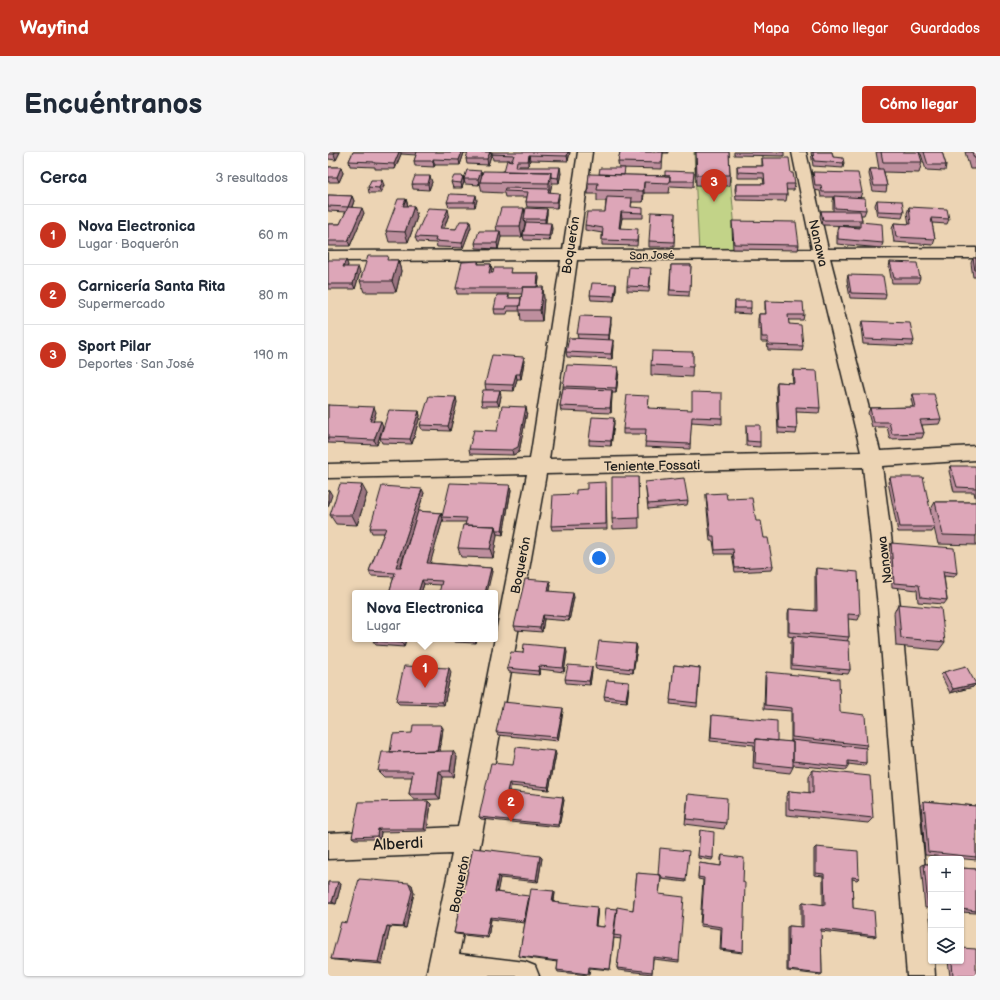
<!DOCTYPE html>
<html lang="es">
<meta charset="utf-8">
<style>
:root{--surface:#fff;--page:#f6f6f7;--text:#1f2937;--muted:#747a83;--line:#e0e1e3;--accent:#c8321e}
body{margin:0;font-family:"Balsamiq Sans",sans-serif;background:var(--page);color:var(--text)}
.controls{position:absolute;right:12px;bottom:12px;display:grid;overflow:hidden;border-radius:4px;box-shadow:0 1px 3px #0004}
.controls button{width:36px;height:36px;display:grid;place-items:center;padding:0;border:0;border-bottom:1px solid var(--line);background:var(--surface);color:var(--text);font:20px sans-serif}
.you{position:absolute;left:271px;top:406px;width:14px;height:14px;margin:-10px;border:3px solid #fff;border-radius:50%;background:#1a73e8;box-shadow:0 0 0 6px #1a73e833}
.badge{display:grid;place-items:center;width:26px;height:26px;border-radius:50%;background:var(--accent);color:#fff;font-size:13px;font-weight:700}
.pin{position:absolute;translate:-50% -33px;filter:drop-shadow(0 1px 2px #0008)}
.pin::after{content:'';position:absolute;top:21px;width:14px;height:12px;background:inherit;clip-path:polygon(0 0,100% 0,50% 100%)}
.popup{position:absolute;left:24px;top:438px;width:146px;height:52px;box-sizing:border-box;display:grid;place-content:center;border-radius:4px;background:var(--surface);filter:drop-shadow(0 1px 3px #0005);font-size:13px;white-space:nowrap;color:var(--muted)}
.popup b{font-size:15px;color:var(--text)}
.popup::after{content:'';position:absolute;left:50%;top:100%;margin-left:-8px;border:8px solid transparent;border-top-color:var(--surface)}
.list{margin:0;padding:0;list-style:none}
h2{display:flex;justify-content:space-between;align-items:center;height:52px;margin:0;padding:0 16px;font-size:17px}
h2 small{font-size:13px;font-weight:400;color:var(--muted)}
.list li{display:grid;grid-template-columns:26px 1fr auto;gap:12px;align-items:center;box-sizing:border-box;height:60px;padding:0 16px;border-top:1px solid var(--line)}
.list b{display:block;font-size:15px;white-space:nowrap}
.list p{margin:0;font-size:13px;white-space:nowrap;color:var(--muted)}
.list em{font-size:13px;font-style:normal;color:var(--muted)}
.icon{flex:none;width:22px;height:22px;fill:none;stroke:currentColor;stroke-width:2;stroke-linecap:round;stroke-linejoin:round}
.map{position:relative;flex:none;width:648px;height:824px;overflow:hidden;border-radius:4px}
header{display:flex;align-items:center;gap:24px;box-sizing:border-box;height:56px;padding:0 20px;background:var(--accent);color:#fff}
header strong{font-size:19px}
nav{display:flex;gap:22px;margin-inline-start:auto;font-size:14px}
.intro{display:flex;align-items:center;justify-content:space-between;box-sizing:border-box;height:96px;padding:0 24px}
h1{margin:0;font-size:28px}
.button{padding:10px 18px;border-radius:4px;background:var(--accent);color:#fff;font-size:14px;font-weight:700}
main{display:flex;gap:24px;padding:0 24px}
aside{flex:1;background:var(--surface);border-radius:4px;box-shadow:0 1px 3px #0004}
.map>svg:first-child{display:block}
.green{fill:#c2d388;stroke:#6f7852}
.lines{fill:none;stroke-linecap:round;stroke-linejoin:round}
.minor-casing{stroke:#1c1c1c;stroke-width:3}
.minor{fill:#ecd4b4;fill-rule:evenodd}
.wall{fill:#be8f9e;stroke:#1c1c1c;fill-rule:evenodd}
.shaded-wall{fill:#9b7481;stroke:#1c1c1c}
.building{fill:#dda6b8;stroke:#1c1c1c}
.labels{text-anchor:middle;stroke-width:3;stroke-linejoin:round;paint-order:stroke}
.far-street-label{font-size:11px;fill:#1c1c1c;stroke:#ecd4b4}
.street-label{font-size:13px;fill:#1c1c1c;stroke:#ecd4b4}
.near-street-label{font-size:16px;fill:#1c1c1c;stroke:#ecd4b4}
</style>
<header>
<strong>Wayfind</strong>
<nav><a>Mapa</a><a>Cómo llegar</a><a>Guardados</a></nav>
</header>
<div class="intro"><h1>Encuéntranos</h1><a class="button">Cómo llegar</a></div>
<main>
<aside>
<h2>Cerca<small>3 resultados</small></h2>
<ul class="list">
<li><span class="badge">1</span><div><b>Nova Electronica</b><p>Lugar · Boquerón</p></div><em>60 m</em></li>
<li><span class="badge">2</span><div><b>Carnicería Santa Rita</b><p>Supermercado</p></div><em>80 m</em></li>
<li><span class="badge">3</span><div><b>Sport Pilar</b><p>Deportes · San José</p></div><em>190 m</em></li>
</ul>
</aside>
<div class="map">
<svg width="648" height="824" viewBox="0 0 648 824">
<rect width="100%" height="100%" fill="#ecd4b4"/>
<filter id="ink" filterUnits="userSpaceOnUse"><feTurbulence type="fractalNoise" baseFrequency=".025" numOctaves="2"/><feDisplacementMap in="SourceGraphic" scale="8" xChannelSelector="R" yChannelSelector="G"/><feConvolveMatrix kernelMatrix="1 2 1 2 8 2 1 2 1" color-interpolation-filters="sRGB"/></filter>
<g filter="url(#ink)">
<path class="green" d="M366 0H400L409 100H371Z"/>
<g class="lines">
<defs>
<path id="minor" d="M250 0H264L250 98 484 97 464 0H478L500 97 648 96V106H502L552 299 648 294V308L554 314 572 454 603 780V809H606L607 824H579L550 454 535 315 218 322 153 688 131 802 197 810 207 814 211 824H98L124 702 0 707V681L130 675 199 322 0 326V312L202 307 233 108 0 109V99L235 98ZM486 107 533 300 221 307 249 108Z"/>
</defs>
<use href="#minor" class="minor-casing"/>
<use href="#minor" class="minor"/>
</g>
<path class="wall" d="M0 0H12L8 8 0 7Z
M25 0H164L160 13 139 12 138 7 140 1H136L132 13H107L106 15 87 14 86 9 88 3 73 2 67 17H47V15L22 14 21 9Z
M242 0 240 9 202 8 200 14H190V15L233 21 231 31H224L222 40 231 46 229 56 199 55 198 50 199 45H177L176 41 154 40 152 31 151 33 137 32 136 27 153 19V23L176 19 184 9V8H165L164 2Z
M292 0H340V1H335L334 17 291 16 290 10Z
M367 0H401L402 23 401 34 368 33Z
M406 0H456V4L406 3Z
M483 0H504L505 5 516 11 515 16 485 14Z
M548 0H614L618 13 617 19 598 18 593 2H591L594 10 591 21 556 20 559 34 558 40 545 39 541 22 542 17H551Z
M637 0H648V17H642Z
M434 6 463 21 467 32 466 38H458L459 43 458 49 408 48 407 37 408 32H436L435 26H409V14H434Z
M0 15H13L15 21 11 30H0Z
M366 20 365 35 342 34 341 41H316L315 50H304L303 55 315 61V66H294L292 76 310 82 309 94 274 93V81L257 78V73L277 60 278 49H269V42H260V31L297 23 337 24Z
M485 20 534 40 532 46 538 58 536 63H533L534 68V70L555 91 553 96 509 92V79L510 74 531 75V74L494 73 492 64 493 59H505V49L506 45H493L492 39 486 38 484 26Z
M135 24 136 30 134 36H125L123 30Z
M104 30 101 38 85 37 84 32Z
M56 33 53 41H41L40 35Z
M0 43 24 44 26 49 24 55 36 61 22 94H0V72H12L18 60 0 59Z
M78 47 80 54H86L89 65 80 90H61L58 79Z
M149 48 147 55H121L119 50Z
M549 48 576 60 574 66 549 64 547 53Z
M581 55 621 67 619 72 604 71 607 87 605 93 566 90 564 77 566 71 581 72 579 61Z
M219 57V62L218 71 224 76 222 89 196 88 195 83 197 72 194 85H173L170 97 148 96 147 91 169 79 168 74 197 62Z
M347 61 346 95H321V89Z
M121 62 116 77H128L143 75 135 96 109 95 108 91 89 90 87 85Z
M404 69 471 93 470 98 405 97 404 75Z
M645 106H648V125H645L643 111Z
M0 108 20 113 19 115 32 120 27 137H0Z
M62 108H70L73 119 68 140H36L32 129Z
M150 109 151 112H163L164 117 163 121H210L211 126 210 135 216 146 214 169H193L192 159H180L179 162H167L166 157 181 143V146H193L194 142H129L128 136Z
M562 110 592 126 590 131H564L561 115Z
M343 113H363L361 144 341 143Z
M323 121 321 140 299 139V134Z
M520 123 558 142 557 147 522 146 519 128Z
M288 132V137L286 149 263 148 262 143Z
M407 149 423 156 422 162 406 161Z
M437 149 476 163 475 168H460L461 172 475 194 474 199 440 198 439 190H433V177H430V167L431 162H437Z
M534 169 586 189 584 194 535 192 533 175Z
M283 171 281 188 285 193 284 207 239 205 238 200 250 186 249 182Z
M365 200 364 225 323 223V213Z
M196 210 193 227H189L186 239 158 238 157 232Z
M290 215 291 220 288 241H284L283 261 233 259 232 254 235 236V234Z
M465 218 492 256 491 261 468 260 469 277 468 282 450 281 448 235 449 230 465 231 464 223Z
M585 242 613 267 611 272 594 273 596 281 594 286 562 287 559 275H544L540 261 542 256 585 255 583 247Z
M173 244 171 254H154L153 249Z
M321 244 320 256 394 266V272L363 270 362 297 317 295 318 282H295V277Z
M129 250 122 279 94 278 92 273Z
M0 253 48 260 45 269 55 274 49 293 0 291Z
M91 259 92 264 84 292 54 291 52 286Z
M199 260 191 300 185 303 142 302 141 297Z
M286 271 283 294 261 293V288Z
M418 273 432 290V295L418 294Z
M623 314 648 319V349L646 340H626L621 319Z
M310 325 311 376 285 377 284 367Z
M562 325 602 359 607 350H648V393L610 392 606 376 604 380H570L560 330Z
M317 330 360 349 359 353 320 357Z
M182 333 183 338 175 383 169 382 165 406 133 405 130 396 138 370H116L115 367 102 411 163 416 164 420 113 433 96 432 93 441H61L66 425 43 424 41 419 56 381H44L42 376 96 341 90 359 113 361 114 364ZM84 379 73 415H72Z
M278 335 279 377 224 378 223 374 248 342 259 337Z
M39 342 29 373 8 372 2 363Z
M378 342 399 347 428 369 436 386 445 414 444 418 407 420 404 402H387L385 389H382L378 346Z
M563 391 629 421 626 425 616 424 619 448 616 452 590 450 589 438 564 435 561 396Z
M488 416 532 463 530 468 520 467 521 485 519 489 522 518 520 522 463 517V489L465 485 460 484V461L461 457 487 459V421Z
M223 433 222 439 246 445 241 469 216 467 214 480 188 478 186 474Z
M570 452 617 490 611 498 568 494 566 461Z
M78 487 76 495 48 493 45 489Z
M124 487H149L148 491 126 490Z
M308 492 309 496 305 521 268 517 267 513Z
M239 500 236 520 212 517 211 523 181 520 179 516 195 501Z
M346 513 372 516 369 555 342 552Z
M264 519 262 533 238 531 237 527Z
M123 520 116 553 71 552 68 549Z
M438 520 512 560 539 593 537 596 538 611 536 614 520 612V615L518 618 465 613V615L462 621 425 617 426 593 382 589 384 563 449 589 463 590V559L436 557 437 524Z
M616 520 645 535 622 541 613 523Z
M301 530V534L299 550 277 548 276 544Z
M235 559 230 589 170 583 168 580Z
M115 576 112 599 129 605 126 625H115L112 647 86 648 81 642 84 625H56L50 619 62 600 84 581Z
M228 602 221 638 183 634 181 639 236 648 231 675 153 667 151 665 185 613Z
M485 618 545 666 540 671 458 663V644L461 639 481 641V624Z
M360 642 398 671 396 677 357 672Z
M596 649 648 654V708L597 703 593 652Z
M103 652 99 679 53 680 52 687H27L24 685Z
M372 678 385 706 384 708 370 706Z
M488 695 531 726 529 728 524 727 525 756 548 784 545 785 493 779 494 822 492 823 459 819V775L461 774 473 775V752L475 750 495 753V724L486 723V697Z
M145 696 214 706 210 730 172 726 169 740 202 745 226 739 227 741 226 750 270 757 268 774 276 775 289 757 305 758 309 721 358 728V730L333 727 331 742 351 808V810L325 807 324 822 290 818 289 816 293 787 286 786 282 818 262 816 261 823 230 820 229 818 230 810 193 805 191 804 197 771 163 767 160 786 128 782 126 781Z
M394 703 415 730V800L414 801 392 798 393 777 372 774 375 728 370 727 371 711 393 714V706Z
M596 712H603V756H597L593 714Z
M633 716 648 717V761L633 760Z
M0 730 13 732 8 752 0 751Z
M84 733 86 741 78 776 62 775 54 812 7 808 3 807 19 771Z
M620 809H633L648 824H622Z"/>
<path class="shaded-wall" d="M7 0H12L8 8 6 2Z
M71 0H73V2L67 17 66 12Z
M134 0H136V1L132 13 131 8Z
M162 0H164L160 13 159 7Z
M240 0H242L240 9 239 4Z
M201 3 202 8 200 14V9Z
M105 7 107 13 106 15 105 9Z
M13 15 15 21 11 30 9 25Z
M232 15 233 21 231 31 230 26Z
M153 19 154 24 151 33 150 27Z
M223 20 224 31 221 46 220 40 221 37V31Z
M102 24 104 30 101 38 100 32Z
M135 24 136 30 134 36 133 31Z
M54 28 56 33 53 41 51 36Z
M316 30V41L315 50V39Z
M231 41V46L229 56V50Z
M148 43 149 48 147 55 146 50Z
M24 44 26 49 22 60 20 55Z
M78 47 81 58 75 54Z
M86 54 89 65 80 90 77 80Z
M34 56 36 61 22 94 20 89Z
M196 56 198 67H196L197 72 194 85 192 74Z
M120 57 121 62 114 82 112 76Z
M219 57V62L217 73V67Z
M293 60 294 66 291 82V76Z
M142 69 143 75 135 96 134 91Z
M223 71 224 76 222 89 221 84Z
M172 79 173 85 170 97 169 91Z
M18 108 20 113 17 120 15 115Z
M70 108 73 119 68 140 64 129Z
M163 112 164 117 162 127 161 121Z
M30 115 32 120 27 137 25 132Z
M210 121 211 126 209 142 208 136Z
M288 132V137L286 149V144Z
M215 135 216 146 214 169 212 158Z
M283 165V171L281 188V183Z
M285 188V193L284 207 283 202Z
M196 205V210L193 227 192 222Z
M290 215 291 220 288 241V236Z
M188 222 189 227 186 239 185 233Z
M172 238 173 244 171 254 169 249Z
M284 238V243L283 261 282 256Z
M128 245 129 250 122 279 120 274Z
M46 255 48 260 44 274 42 269Z
M198 255 199 260 191 300 185 303 184 298Z
M91 259 92 264 84 292 82 287Z
M286 266V271L283 294V289Z
M53 269 55 274 49 293 46 288Z
M34 333 39 342 29 373 24 363Z
M182 333 183 338 175 383 174 378Z
M94 337 96 341 71 419 68 415Z
M1 338 4 343 0 355V342Z
M113 361 115 367 101 416 99 411Z
M167 374 169 383 165 406 162 397Z
M163 416 164 420 159 441H157Z
M94 428 96 432 93 441H90Z
M222 429 223 433 221 443 220 439Z
M245 441 246 445 241 469 240 465Z
M215 463 216 467 214 480 212 476Z
M75 487H78L76 495 74 491Z
M146 487H149L148 491Z
M308 492 309 496 305 521V517Z
M238 496 239 500 236 520 235 516Z
M211 514 212 517 211 523 210 519Z
M264 515V519L262 533 261 529Z
M121 516 123 520 116 553 114 550Z
M301 530V534L299 550 298 547Z
M648 532 645 535 622 541 625 537Z
M235 556V559L230 589 229 585Z
M113 573 115 576 111 605 109 602Z
M125 599 129 605 126 625 122 619Z
M227 599 228 602 221 638 220 635Z
M111 619 115 625 112 647 108 642Z
M181 631 183 634 181 642 179 639Z
M235 645 236 648 231 675 230 673Z
M100 649 103 652 99 679 96 677Z
M50 677 53 680 52 687 49 684Z
M212 704 214 706 210 730 208 728Z
M170 724 172 726 169 742 167 740Z
M10 730 13 732 8 752 4 750Z
M81 731 84 733 86 741 78 776 75 775Z
M226 739 227 741 225 752 224 750Z
M201 744 202 746 198 771 196 769Z
M269 755 270 757 267 775V774Z
M162 765 163 767 160 786 158 784Z
M59 774 62 775 54 812 50 810Z"/>
<path class="building" d="M0 0H7L6 2H0Z
M25 0H71L66 12 46 11V10L21 9Z
M89 0H134L131 8 105 7V9H86Z
M140 0H162L159 7H138Z
M164 0H240L239 4 201 3 200 9H189L188 15H232L230 26 223 25V20L176 19 179 8 184 9 186 3 164 2Z
M292 0H335L334 11 290 10Z
M368 0H401L402 23H369Z
M485 0H504L505 5 515 6 516 11 486 9Z
M553 0H591L594 10H555Z
M596 0H614L618 13H600Z
M644 0H648V6H646Z
M434 6H461L463 21H465L467 32H458L459 43H408V32H437L436 21 410 20 409 14H435Z
M0 15H13L9 25H0Z
M272 16H297L296 23 271 22Z
M542 17H555L559 34H546Z
M139 18 153 19 150 27H136Z
M155 19 223 20 221 31 152 30Z
M337 19 366 20 365 29H342V24H337Z
M485 20 530 21 534 40H494L493 33H487Z
M261 22 342 24 341 31 316 30 315 39 269 38 270 31H260Z
M87 24H102L100 32H84Z
M126 24H135L133 31 123 30Z
M43 28H54L51 36 40 35Z
M177 36 221 37 220 40 231 41 229 50H198L200 40 176 39Z
M122 42 148 43 146 50H119Z
M0 43 24 44 20 55 0 54Z
M506 44 537 46 538 58 507 56Z
M279 45 304 46 303 55 315 56V61L293 60 291 76 310 77 309 89 274 88 275 76 257 73 259 60H277Z
M70 47H78L75 54H86L77 80 58 79Z
M549 48 574 49 576 60 550 59Z
M20 55 34 56 20 89H0V72H12Z
M581 55 619 57 621 67 603 66 607 87 568 85 566 71 583 72Z
M100 56 120 57 112 76 128 77 132 69H142L134 91 107 89 108 86 87 85Z
M173 56H196L192 74H168Z
M198 56 219 57 217 67H196Z
M493 59H532L534 68H495Z
M323 60 347 61 346 90 321 89Z
M404 69 468 70 471 93 406 92Z
M198 70 223 71 221 84 195 83Z
M532 70 554 72 555 91 510 87V74L532 76Z
M151 79H172L169 91H147Z
M40 104H60L59 108H70L64 129H32Z
M645 106H648V120L647 119Z
M0 108H18L15 115H30L25 132H0Z
M150 109V112H163L161 121H165L166 116H183L182 121H210L209 135H195V136H128L134 110Z
M562 110 589 111 592 126H566Z
M343 113H363L362 139 342 138Z
M301 115 323 116 321 135 299 134Z
M520 123 555 124 558 142 523 141Z
M264 131 288 132 286 144 262 143Z
M195 135H215L212 158H191Z
M169 143H181L180 146H193L192 154H179L178 157H166Z
M407 149H423V156H407Z
M437 149 475 150 476 163H460L461 172 473 173 475 194 440 193V185H434L433 171 431 172V162H438Z
M252 164 283 165 281 183 249 182Z
M534 169 582 171 586 189 537 187Z
M241 186 285 188 283 202 238 200Z
M324 199 365 200V215L323 213Z
M164 203 196 205 192 222H188L185 233 157 232Z
M239 213 290 215 288 236 235 234Z
M465 218 489 219 492 256 468 255 469 277 451 276 449 230 466 231Z
M235 236 284 238 282 256 232 254Z
M155 238H172L169 249H153Z
M364 240 394 241V266L364 265 362 292 317 290 318 277H295L299 243 321 244 320 256 364 258Z
M585 242H606L613 267 592 268 596 281 564 282 561 270H545L542 256 588 255Z
M101 244 128 245 120 274 92 273Z
M0 253 46 255 42 269H53L46 288 0 286Z
M174 254 198 255 190 295 184 298 141 297 146 278 169 279Z
M61 258 91 259 82 287 52 286Z
M264 265 286 266 283 289 261 288Z
M418 273H432V290L419 289Z
M623 314H647L648 319V336L629 335Z
M284 325H310L311 366 284 367Z
M562 325H595L606 375H572Z
M356 326 360 349 320 352 317 330Z
M278 330V372L223 374 225 343 248 342V338L259 337V331Z
M122 331 182 333 174 378H168L167 374 137 373 139 366 114 365Z
M12 332 34 333 24 363H2Z
M54 334 94 337 68 415H73L90 359 113 361 99 411 163 416 157 441H111L114 429 94 428 90 441H61L67 421 41 419 58 376H42Z
M398 341 399 347 424 346 428 369H433L436 386H440L445 414 407 416 405 397 387 398 386 384H383L378 342Z
M607 350H648V384L615 383Z
M135 373 167 374 162 397 130 396Z
M563 391 626 396 629 421 615 419 619 448 593 445 591 433 566 431Z
M488 416 530 420 532 463 520 462 521 485 461 480V457L489 459Z
M197 427 222 429 220 439 245 441 240 465 215 463 212 476 186 474Z
M570 452 613 456 617 490 573 486Z
M465 484 521 489 522 518 464 513Z
M46 487H75L74 491 45 489Z
M271 489 308 492 305 517 267 513Z
M196 492 238 496 235 516 211 514 210 519 179 516 183 500 195 501Z
M240 513 264 515 261 529 237 527Z
M346 513 372 516 369 551 342 548Z
M76 514 121 516 114 550 68 549Z
M638 514 648 532 625 537 616 520Z
M438 520 511 527 512 560 537 563 539 593 464 585V556L437 553Z
M279 528 301 530 298 547 276 544Z
M175 550 235 556 229 585 168 580Z
M384 563 449 569V589L428 587 427 590 383 585Z
M85 573H113L109 599 62 600 65 582 84 581Z
M428 587 465 590V615L427 611Z
M463 588 538 596V611L520 609V615L465 609V590H463Z
M188 595 227 599 220 635 181 631 179 639 235 645 230 673 151 665 163 611 185 613Z
M125 599 122 619H111L108 642H81L85 619H50L54 600Z
M485 618 542 624 545 666 461 657V639L485 641Z
M360 642 399 646 398 671 358 667Z
M100 649 96 677H50L49 684 24 685 31 650Z
M596 649 648 654V705L600 700Z
M372 678 386 680 385 706 370 704Z
M488 695 530 699 531 726 524 725 525 756 546 759 548 784 493 777 494 822 460 818 461 774 475 775V750L497 753 496 722 488 721Z
M145 696 212 704 208 728 170 724 167 740 201 744 196 769 162 765 158 784 126 781Z
M332 696 361 699 358 728 333 725V723H330Z
M394 703 416 706 415 730 417 731 415 800 393 797 394 775 373 772 376 726 370 725 371 711 393 714Z
M596 712H603V754H600Z
M633 716 648 717V759L633 757Z
M309 721 333 723 331 742 356 745 351 808 325 805 324 820 289 816 293 784 285 783 289 755 305 758Z
M31 727 81 731 84 739 75 775 59 774 50 810 3 807 13 770 19 771Z
M0 730H10L4 750H0Z
M203 737 226 739 224 750 269 755 267 774 276 775 278 756 289 757 282 817 261 815 260 822 229 818 230 809 191 804Z
M633 796 648 797V824H625L624 809H633Z"/>
</g>
<g class="labels">
<g class="far-street-label">
<text transform="translate(324 103) rotate(-1)" y="4">San José</text>
</g>
<g class="street-label">
<text transform="translate(491 91) rotate(77)" y="5">Nanawa</text>
<text transform="translate(242 93) rotate(-81)" y="5">Boquerón</text>
<text transform="translate(324 313) rotate(-1)" y="5">Teniente Fossati</text>
<text transform="translate(556 408) rotate(-97)" y="5">Nanawa</text>
<text transform="translate(192 413) rotate(-79)" y="5">Boquerón</text>
<text transform="translate(131 732) rotate(-79)" y="5">Boquerón</text>
</g>
<g class="near-street-label">
<text transform="translate(70 691) rotate(-3)" y="6">Alberdi</text>
</g>
</g>
</svg>
<div class="controls">
<button>+</button>
<button>−</button>
<button><svg class="icon" aria-label="layers" viewBox="0 0 24 24"><path d="M12 4l9 5-9 5-9-5zM3 14l9 5 9-5"/></svg></button>
</div>
<div class="you"></div>
<div class="pin badge" style="left:97px;top:536px">1</div>
<div class="popup"><b>Nova Electronica</b>Lugar</div>
<div class="pin badge" style="left:183px;top:670px">2</div>
<div class="pin badge" style="left:386px;top:50px">3</div>
</div>
</main>
